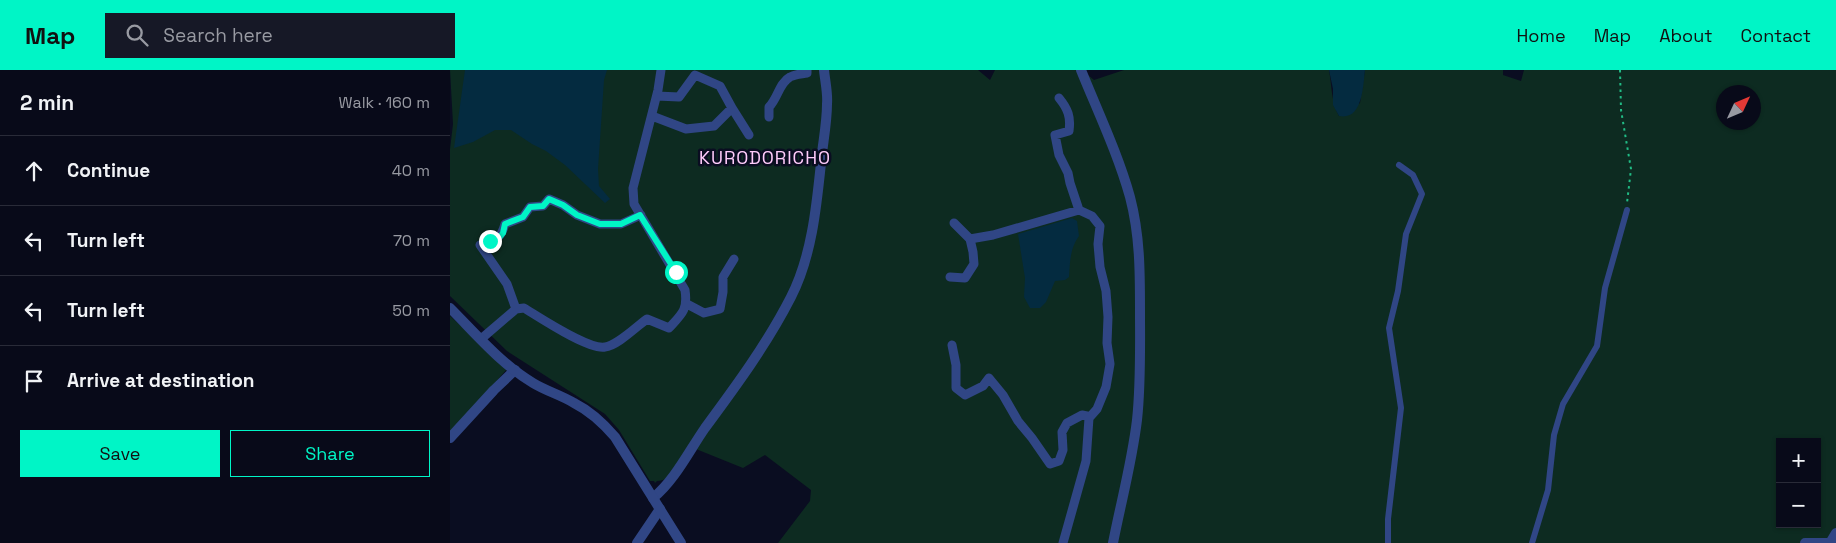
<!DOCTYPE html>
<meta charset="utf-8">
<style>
:root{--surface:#080a19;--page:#161826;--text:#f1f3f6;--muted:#989aa2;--line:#292b38;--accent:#00f5c6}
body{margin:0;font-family:"Space Grotesk",sans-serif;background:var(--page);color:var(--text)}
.controls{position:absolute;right:15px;bottom:15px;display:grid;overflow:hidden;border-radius:0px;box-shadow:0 1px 4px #0004}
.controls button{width:45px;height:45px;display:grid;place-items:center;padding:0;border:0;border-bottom:1px solid var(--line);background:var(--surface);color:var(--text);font:25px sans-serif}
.compass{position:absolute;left:1266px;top:15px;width:45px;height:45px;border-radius:50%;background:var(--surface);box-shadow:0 1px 4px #0004;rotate:46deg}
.stop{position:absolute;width:15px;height:15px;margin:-11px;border:4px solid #00f5c6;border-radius:50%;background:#fff}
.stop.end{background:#00f5c6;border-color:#fff;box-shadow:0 1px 5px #0008}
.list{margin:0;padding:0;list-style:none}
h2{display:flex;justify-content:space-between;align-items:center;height:65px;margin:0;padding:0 20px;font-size:21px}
h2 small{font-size:16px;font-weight:400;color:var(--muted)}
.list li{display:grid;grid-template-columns:32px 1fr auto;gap:15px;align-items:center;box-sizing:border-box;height:70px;padding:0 20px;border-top:1px solid var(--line)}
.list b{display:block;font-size:19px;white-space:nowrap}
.list em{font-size:16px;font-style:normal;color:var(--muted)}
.actions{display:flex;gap:10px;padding:15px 20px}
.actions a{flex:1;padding:11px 0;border:1px solid var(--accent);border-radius:0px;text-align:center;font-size:18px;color:var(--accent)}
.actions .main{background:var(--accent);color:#111}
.icon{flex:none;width:28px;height:28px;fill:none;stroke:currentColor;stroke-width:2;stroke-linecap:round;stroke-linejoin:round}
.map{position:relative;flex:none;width:1386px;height:473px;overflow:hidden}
header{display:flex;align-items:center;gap:30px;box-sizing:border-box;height:70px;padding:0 25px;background:var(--accent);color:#111}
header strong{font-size:24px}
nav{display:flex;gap:28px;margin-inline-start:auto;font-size:18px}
.search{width:350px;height:45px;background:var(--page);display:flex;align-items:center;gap:12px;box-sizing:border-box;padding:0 18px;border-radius:0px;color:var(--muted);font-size:19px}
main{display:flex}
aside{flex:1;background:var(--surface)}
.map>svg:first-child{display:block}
.green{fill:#0d2b21;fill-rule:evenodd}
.water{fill:#042b40}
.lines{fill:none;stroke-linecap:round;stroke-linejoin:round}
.path{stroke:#21bc85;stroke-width:2;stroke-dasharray:2.5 4;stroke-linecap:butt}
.service{stroke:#304685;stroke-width:6}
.pedestrian{stroke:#304685;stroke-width:9}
.minor{stroke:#304685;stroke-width:10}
.tertiary{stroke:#304685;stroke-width:10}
.route{stroke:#00f5c6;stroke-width:6}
.labels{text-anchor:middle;stroke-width:5;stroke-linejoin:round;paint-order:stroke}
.neighbourhood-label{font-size:18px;letter-spacing:1px;fill:#ffccfb;stroke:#0a0d21}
</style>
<header>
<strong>Map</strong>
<div class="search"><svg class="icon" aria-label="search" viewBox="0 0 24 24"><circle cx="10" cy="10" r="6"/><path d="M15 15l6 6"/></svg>Search here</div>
<nav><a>Home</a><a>Map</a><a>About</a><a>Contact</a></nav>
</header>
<main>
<aside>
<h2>2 min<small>Walk · 160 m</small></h2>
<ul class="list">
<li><svg class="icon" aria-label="ahead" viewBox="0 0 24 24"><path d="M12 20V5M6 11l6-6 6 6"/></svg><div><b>Continue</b></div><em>40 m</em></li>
<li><svg class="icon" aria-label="left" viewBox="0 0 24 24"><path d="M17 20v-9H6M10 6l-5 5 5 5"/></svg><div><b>Turn left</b></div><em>70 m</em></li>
<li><svg class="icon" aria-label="left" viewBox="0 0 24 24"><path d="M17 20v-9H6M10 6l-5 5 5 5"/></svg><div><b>Turn left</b></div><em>50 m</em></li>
<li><svg class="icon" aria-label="arrive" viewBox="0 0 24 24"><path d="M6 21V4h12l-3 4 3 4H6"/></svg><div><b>Arrive at destination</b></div></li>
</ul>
<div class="actions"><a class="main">Save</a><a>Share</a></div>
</aside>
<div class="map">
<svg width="1386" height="473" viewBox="0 0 1386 473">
<rect width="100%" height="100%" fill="#0a0d21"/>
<path class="green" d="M0 0H528L540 10 545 0H632L644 10 674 0H879C882 16 881 32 889 46L910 33 915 0H1053V5L1071 11 1074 0H1386V473H328L360 431 361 420 315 385 293 398 241 377C232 390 224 411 207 411L205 413 204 411H200L169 360 155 344 57 281 0 226V79L3 54ZM1274 22H1304V52H1274ZM1330 372H1367V454H1330Z
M0 246 62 301 56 300 0 365Z"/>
<path class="water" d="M15 0H157L154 10 148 99 149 116 160 129 155 133 115 95 96 81 82 74 61 60H45L23 72 4 78Z
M879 0H915C913 15 913 51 889 46L883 35V19Z
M622 148 627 151 629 166C620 178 620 192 619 207L615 210 605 211 596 232 590 238H580L574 227 575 208 568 164Z"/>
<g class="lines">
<path class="path" d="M1170 0 1171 40 1181 99 1177 133"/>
<path class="service" d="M938 473V449L951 338 939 258 948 221 956 164 972 124 963 105 949 95
M1082 473 1098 420 1104 365 1113 334 1147 276 1155 218 1177 140"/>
<path class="pedestrian" d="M207 26 229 27 245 5 270 16 282 38
M609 28C618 39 621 47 619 61L605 65 609 85 618 103 620 113 629 140
M202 46 236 59 264 56 282 38 299 65
M319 47V37C328 28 329 13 340 7 345 4 352 4 357 3V0
M520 169 543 165 629 140 642 146 650 156 648 174 650 197 656 221 658 247 657 273 660 294 656 317 647 339 639 348 636 391 613 473
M500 207 515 208 524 194 523 182 520 169 504 153
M237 234 254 243 270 239 273 222V207L284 189
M66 239 57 214 30 175C45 169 50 171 55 154L73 147 80 137 93 136 99 129 113 135 127 145 150 154H171L191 145
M31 269 66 239 74 238C89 247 138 280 155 277 167 276 187 256 197 249L219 258C232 244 238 240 235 220L184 134 183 118 208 20 211 0
M502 275 506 295V318L515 325 533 316 539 308 553 325 568 351 582 368 600 394 609 391 613 380 612 362 617 353 632 345 637 346"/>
<path class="minor" d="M0 368 44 320 65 300
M203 428C225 410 239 381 255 358 286 316 317 274 341 227 363 184 367 131 372 83 374 67 377 50 377 34 378 23 375 11 374 0
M187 473 210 439
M1355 473H1380
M1380 473 1386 463"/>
<path class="tertiary" d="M631 0C648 42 668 84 680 127 690 165 690 202 690 240 690 277 691 314 687 350 682 392 671 432 663 473
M0 238C26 264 51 294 83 313 96 321 111 325 124 333 140 341 153 353 165 367L231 473"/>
</g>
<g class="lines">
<path class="route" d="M40 171 49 168 53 163 55 154 73 147 80 137 93 136 99 129 113 135 127 145 150 154H171L190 145 226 202"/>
</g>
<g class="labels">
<g class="neighbourhood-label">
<text x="315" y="94">KURODORICHO</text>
</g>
</g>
</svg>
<div class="controls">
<button>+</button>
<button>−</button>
</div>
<svg class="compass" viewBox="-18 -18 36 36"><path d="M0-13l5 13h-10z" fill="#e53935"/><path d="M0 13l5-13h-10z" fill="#989aa2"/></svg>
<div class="stop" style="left:226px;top:202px"></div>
<div class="stop end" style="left:40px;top:171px"></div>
</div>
</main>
